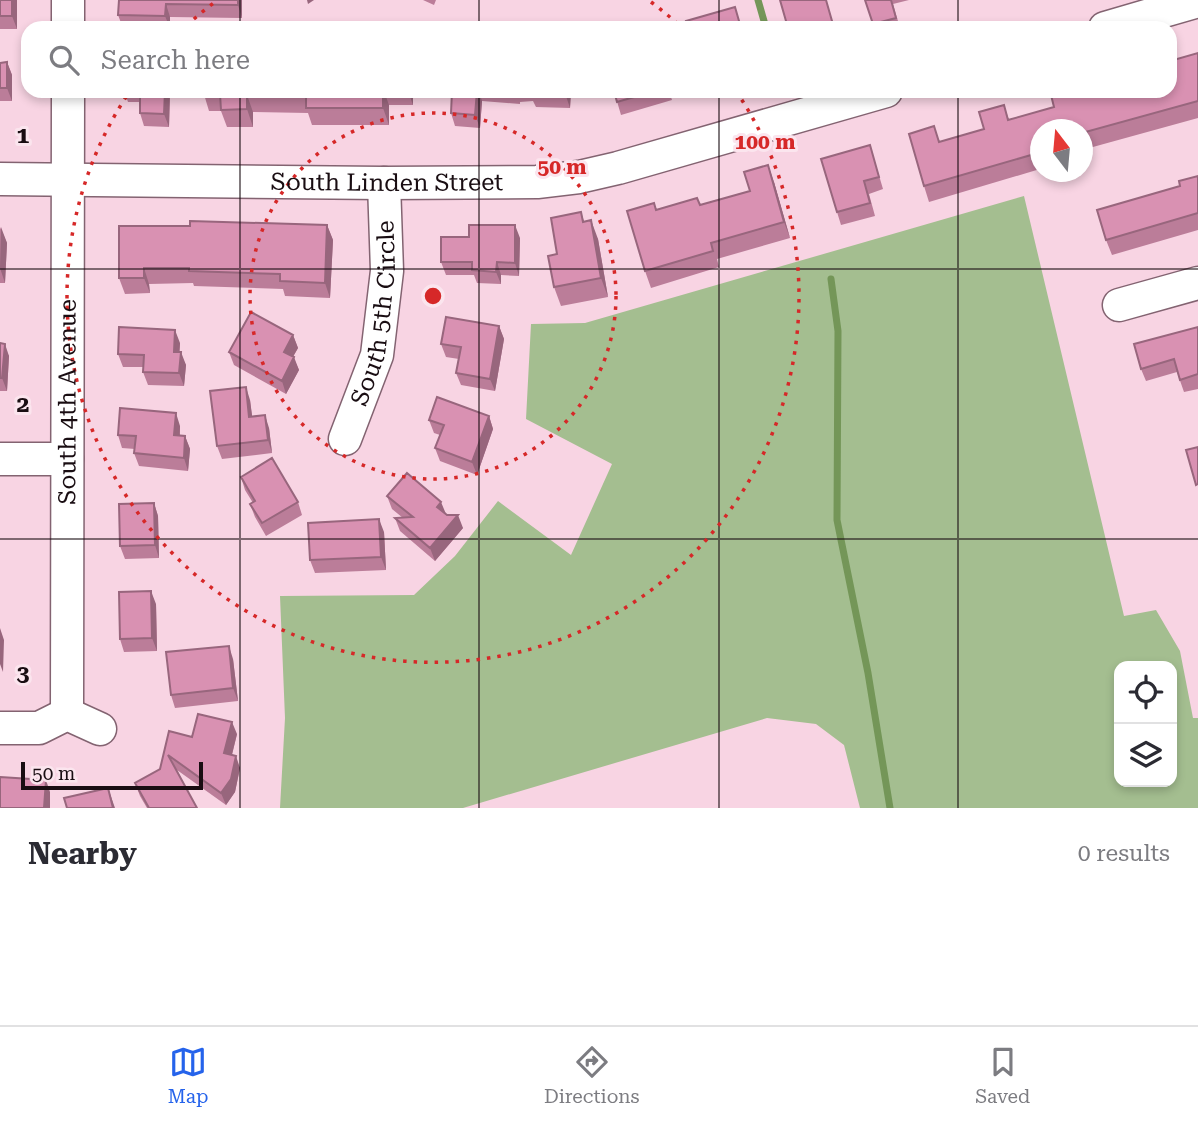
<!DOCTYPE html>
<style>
:root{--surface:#fff;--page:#f2f2f3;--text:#2b2b33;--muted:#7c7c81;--line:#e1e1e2;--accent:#2563eb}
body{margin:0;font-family:"Roboto Serif",serif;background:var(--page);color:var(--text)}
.controls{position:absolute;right:21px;bottom:21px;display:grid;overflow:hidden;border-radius:14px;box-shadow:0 4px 10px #0003}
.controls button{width:63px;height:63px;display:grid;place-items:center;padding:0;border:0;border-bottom:2px solid var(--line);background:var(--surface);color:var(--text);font:35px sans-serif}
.compass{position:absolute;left:1030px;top:119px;width:63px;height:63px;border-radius:50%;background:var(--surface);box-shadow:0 4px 10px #0003;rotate:344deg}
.scale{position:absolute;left:21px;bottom:18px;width:182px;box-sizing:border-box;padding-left:7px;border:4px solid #190d12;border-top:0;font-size:19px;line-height:24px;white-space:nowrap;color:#190d12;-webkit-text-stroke:5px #fbe5ee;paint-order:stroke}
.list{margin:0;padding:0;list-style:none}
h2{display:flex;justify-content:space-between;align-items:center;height:91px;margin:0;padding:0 28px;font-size:30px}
h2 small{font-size:23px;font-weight:400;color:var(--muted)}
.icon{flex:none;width:38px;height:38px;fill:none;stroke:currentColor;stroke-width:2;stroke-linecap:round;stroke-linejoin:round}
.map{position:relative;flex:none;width:1198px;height:808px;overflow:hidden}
.search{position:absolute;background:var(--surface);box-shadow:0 4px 10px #0003;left:21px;right:21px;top:21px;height:77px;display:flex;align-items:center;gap:18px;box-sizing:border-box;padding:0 24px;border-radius:21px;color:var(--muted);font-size:26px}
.sheet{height:217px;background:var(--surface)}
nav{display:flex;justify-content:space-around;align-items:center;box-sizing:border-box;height:98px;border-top:2px solid var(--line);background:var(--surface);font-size:19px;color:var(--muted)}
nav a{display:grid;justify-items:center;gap:4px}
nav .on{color:var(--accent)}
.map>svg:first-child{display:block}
.green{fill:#a4be90;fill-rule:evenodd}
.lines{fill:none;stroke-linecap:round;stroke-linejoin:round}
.stream{stroke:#749658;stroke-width:7}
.minor-casing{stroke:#836371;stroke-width:35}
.minor{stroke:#fff;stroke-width:32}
.wall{fill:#bb7d99}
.shaded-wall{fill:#98667d}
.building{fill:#d991b2;stroke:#98667d;stroke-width:2}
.grid{fill:none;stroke:#190d12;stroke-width:2;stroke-opacity:0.55}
.ring{fill:none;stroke:#d62828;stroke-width:3.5;stroke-dasharray:3.5 7}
.labels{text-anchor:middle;stroke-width:6;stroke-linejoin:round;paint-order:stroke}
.street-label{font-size:24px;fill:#190d12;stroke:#fbe5ee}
.grid-label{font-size:23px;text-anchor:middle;font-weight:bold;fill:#190d12;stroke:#fbe5ee;stroke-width:6;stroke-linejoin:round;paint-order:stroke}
.centre{fill:#d62828;stroke:#fbe5ee;stroke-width:3.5}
.ring-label{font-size:21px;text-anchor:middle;font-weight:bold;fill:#d62828;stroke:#fbe5ee;stroke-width:6;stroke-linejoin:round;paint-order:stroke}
</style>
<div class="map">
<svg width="1198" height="808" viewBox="0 0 1198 808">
<rect width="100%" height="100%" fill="#f8d4e3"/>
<path class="green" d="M1024 196 1124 616 1156 610 1180 651 1193 718H1198V808H860L844 745 816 724 767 718 463 808H280L285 718 280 596 414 595 455 556 498 501 571 555 612 464 526 419 531 324 585 323ZM1119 666H1172V782H1119Z"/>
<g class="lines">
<path class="stream" d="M758 0 766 28
M831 279 838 331 837 520 868 673 890 808"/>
<defs>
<g id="minor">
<path d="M68 0V28"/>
<path d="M1105 28 1198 1"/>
<path id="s1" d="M0 179 384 183 537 182 579 177 618 168 886 91"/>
<path d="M1119 305 1198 283"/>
<path id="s2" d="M345 439 377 355 387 271 384 183"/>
<path d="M0 459H67"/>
<path id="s3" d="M67 714 68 91"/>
<path d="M0 728H39L67 714 100 729"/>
</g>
</defs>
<use href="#minor" class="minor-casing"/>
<use href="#minor" class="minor"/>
</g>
<path class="wall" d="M0 0H17V29H0Z
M119 0H242V18L170 17V28H123L118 15Z
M423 0H436L434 5Z
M865 0H909L893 4 900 28H874Z
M1198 53V118L1082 150V130H1040V169L929 202 924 186 940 142 984 129 1004 105 1009 120 1054 107 1170 91Z
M7 62 12 75V101H0V63Z
M124 91H170L169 127 144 126 140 113V102H128Z
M203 91H413V105H389V125H312L308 113 253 112V127H227L221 111H209Z
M452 91H571L570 108 536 107 533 101 520 102V104L482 101 480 128 455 126 451 113Z
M614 91H669L672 100 621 115Z
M870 145 883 189 869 194 875 216 841 225 837 212Z
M1198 176V230L1112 255 1106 240 1180 186Z
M774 182 790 238 717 259 719 267 651 288 645 271 657 210 700 205 750 191Z
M581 212 584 221 598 239 608 297 561 306 554 287 557 254Z
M327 225 333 240 330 298 285 296 283 289 194 286 193 283 149 284 150 293 125 294 119 278 190 226Z
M0 227 7 243 5 283H0Z
M520 238 519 276 501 275V284L477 283 474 275H446L441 262Z
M499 326 504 339 495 391 461 385 456 373 459 359 446 357 441 344Z
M1198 327V389L1184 392 1177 372 1146 381 1141 369Z
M293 335 298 348 293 357 299 370 286 394 234 365 229 352Z
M0 343 9 356 7 391H0Z
M180 343 179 352 186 365 184 386 148 385 143 372V367H123L118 354Z
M250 400 252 417 269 428 272 453 222 459 217 446Z
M489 416 493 429 477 475 440 461 435 448 440 435 434 433 429 420Z
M180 426V436H185L190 449 188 471 139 466 134 453 135 449 122 448 118 435Z
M241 477 298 502 302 515 266 536 255 517 250 504 253 503 245 490Z
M387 496 446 515 463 528 435 561 400 531 395 518H403L392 509Z
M154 503 158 516 159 558 125 559 120 546Z
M384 532 386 570 315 573 310 560Z
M156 604 157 651 124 652 120 639Z
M233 659 238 701 175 708 171 695Z
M169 731 192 737 237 734 232 755 240 768 235 792 226 805 177 770 197 808H147L140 796 135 783 160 769Z"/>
<path class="shaded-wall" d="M12 0H17V29L12 16Z
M238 0H242V18L238 5Z
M307 0H314L308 4Z
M166 4 170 17V28L165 16Z
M7 62 12 75V101L7 88Z
M165 91H170L169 127 164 114Z
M383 91H384L389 105V125L383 108Z
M408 91H413V105Z
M477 91H479L482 101 480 128 475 115Z
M566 91H571L570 108 566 96Z
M247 95 253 112V127L247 109Z
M768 165 774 182 790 238 784 222Z
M591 220 598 239 608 297 601 278Z
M327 225 333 240 330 298 325 283Z
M515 225 520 238 519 276 515 263Z
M1 227 7 243 5 283 0 268Z
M497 262 501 275V284L496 272Z
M144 268 149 284 150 293 144 278Z
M499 326 504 339 495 391 490 379Z
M175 330 180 343 179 364 174 352Z
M293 335 298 348 288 365 284 352Z
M5 344 9 356 7 391 2 378Z
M181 352 186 365 184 386 179 373Z
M294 357 299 370 286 394 282 381Z
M246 387 250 400 254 430 249 417Z
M176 413 180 426 179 448 174 435Z
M265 415 269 428 272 453 268 440Z
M489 416 493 429 477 475 472 462Z
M185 436 190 449 188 471 184 458Z
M441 502 446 514 437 507Z
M154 503 158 516 159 558 155 545Z
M458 515 463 528 435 561 430 548Z
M379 519 384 532 386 570 381 557Z
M151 591 156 604 157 651 152 638Z
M0 628 4 640 3 672 0 664Z
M229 646 233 659 238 701 233 688Z
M232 722 237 734 229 766 224 753Z
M236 756 240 768 235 792 226 805 221 793Z
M46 780 50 792V808H44Z
M108 788 115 808H113Z"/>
<path class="building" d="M0 0H12V16H0Z
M119 0H238V5L166 4 165 16 118 15Z
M780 0H826L834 28H807V27L803 28H788Z
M865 0H891L896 18 873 24Z
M735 7 741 28H688L686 21Z
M1198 53V101L1082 133V130H1040V145L1037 146 1038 153 924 186 909 134 934 126 939 142 984 129 979 112 1004 105 1008 120 1054 107 1051 95 1059 93V91H1170V61Z
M7 62V88H0V63Z
M140 91H165L164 114 140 113Z
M203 91H383V108H306V96L247 95V109L221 110 220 94H203Z
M452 91H477L475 115 451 113Z
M530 91H566V96L531 95Z
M614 91H655L617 102Z
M870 145 879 177 864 181 870 203 837 212 821 159Z
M768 165 784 222 711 243 713 251 645 271 627 211 654 203 656 210 697 198 700 205 750 191 744 172Z
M1198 176V213L1106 240 1097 210 1180 186 1179 181Z
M581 212 583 222 591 220 601 278 554 287 548 256 557 254 551 218Z
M190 221 327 225 325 283 280 281V274L189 271V268H144V278H119V226H190Z
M469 225H515V263L497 262 496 272 472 270V262H441V237H469Z
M251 312 293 335 284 352 294 357 282 381 229 352Z
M446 317 499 326 490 379 456 373 461 347 441 344Z
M119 327 175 330 174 352H181L179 373 143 372 144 355 118 354Z
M1198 327V374L1180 380 1174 359 1141 369 1134 344Z
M0 343 5 344 2 378H0Z
M246 387 249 417 265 415 268 440 217 446 210 391Z
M437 397 489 416 472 462 435 448 444 425 429 420Z
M120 408 176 413 174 435 185 436 184 458 134 453 136 436 118 435Z
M1198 447V484L1196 485 1186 450Z
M272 458 298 502 262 523 250 504 255 501 241 477Z
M407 473 441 502 437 507 447 515H458L430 548 395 518 413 517 387 496Z
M154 503 155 545 120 546 119 504Z
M379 519 381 557 310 560 308 523Z
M151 591 152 638 120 639 119 592Z
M229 646 233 688 171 695 166 652Z
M198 714 232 722 224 753 236 756 231 779 221 793 168 755 197 808H149L135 783 160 769 169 731 192 737Z
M0 777 46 780 44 808H0Z
M108 788 113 808H67L64 798Z"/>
<path class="grid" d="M240 0V28M479 0V28M719 0V28M958 0V28M240 91V808M479 91V808M719 91V808M958 91V808M0 269H1198M0 539H1198"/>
<g class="ring">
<circle cx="433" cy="296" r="183"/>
<path d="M186 26A366 366 0 0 1 215 2M651 2A366 366 0 0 1 680 26M736 91A366 366 0 1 1 130 91"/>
</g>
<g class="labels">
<g class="street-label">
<text dy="8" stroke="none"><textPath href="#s1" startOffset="387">South Linden Street</textPath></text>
<text dy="8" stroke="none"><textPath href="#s2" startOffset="131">South 5th Circle</textPath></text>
<text dy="8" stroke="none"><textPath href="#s3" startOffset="312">South 4th Avenue</textPath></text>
</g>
</g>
<g class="grid-label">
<text x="23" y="143">1</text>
<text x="23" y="412">2</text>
<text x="23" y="681">3</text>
</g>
<circle cx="433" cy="296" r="10" class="centre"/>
<g class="ring-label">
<text x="765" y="149">100 m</text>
<text x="562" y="174">50 m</text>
</g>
</svg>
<div class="controls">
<button><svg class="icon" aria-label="locate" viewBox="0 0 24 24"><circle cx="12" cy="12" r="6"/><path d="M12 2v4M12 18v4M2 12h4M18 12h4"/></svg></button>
<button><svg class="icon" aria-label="layers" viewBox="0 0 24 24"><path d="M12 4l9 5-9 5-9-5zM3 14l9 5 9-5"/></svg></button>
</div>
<svg class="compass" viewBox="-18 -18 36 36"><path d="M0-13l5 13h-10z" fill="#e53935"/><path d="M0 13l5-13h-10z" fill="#7c7c81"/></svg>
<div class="scale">50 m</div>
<div class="search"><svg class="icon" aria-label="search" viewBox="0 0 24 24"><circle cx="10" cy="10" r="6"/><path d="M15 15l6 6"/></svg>Search here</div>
</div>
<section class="sheet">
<h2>Nearby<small>0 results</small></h2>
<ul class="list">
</ul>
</section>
<nav>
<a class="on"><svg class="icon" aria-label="map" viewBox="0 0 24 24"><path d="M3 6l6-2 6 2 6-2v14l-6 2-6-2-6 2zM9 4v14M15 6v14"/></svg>Map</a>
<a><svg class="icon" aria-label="directions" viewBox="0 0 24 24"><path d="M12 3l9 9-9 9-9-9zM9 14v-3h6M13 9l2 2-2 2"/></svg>Directions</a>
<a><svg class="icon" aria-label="saved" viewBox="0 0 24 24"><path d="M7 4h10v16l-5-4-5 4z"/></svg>Saved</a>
</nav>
